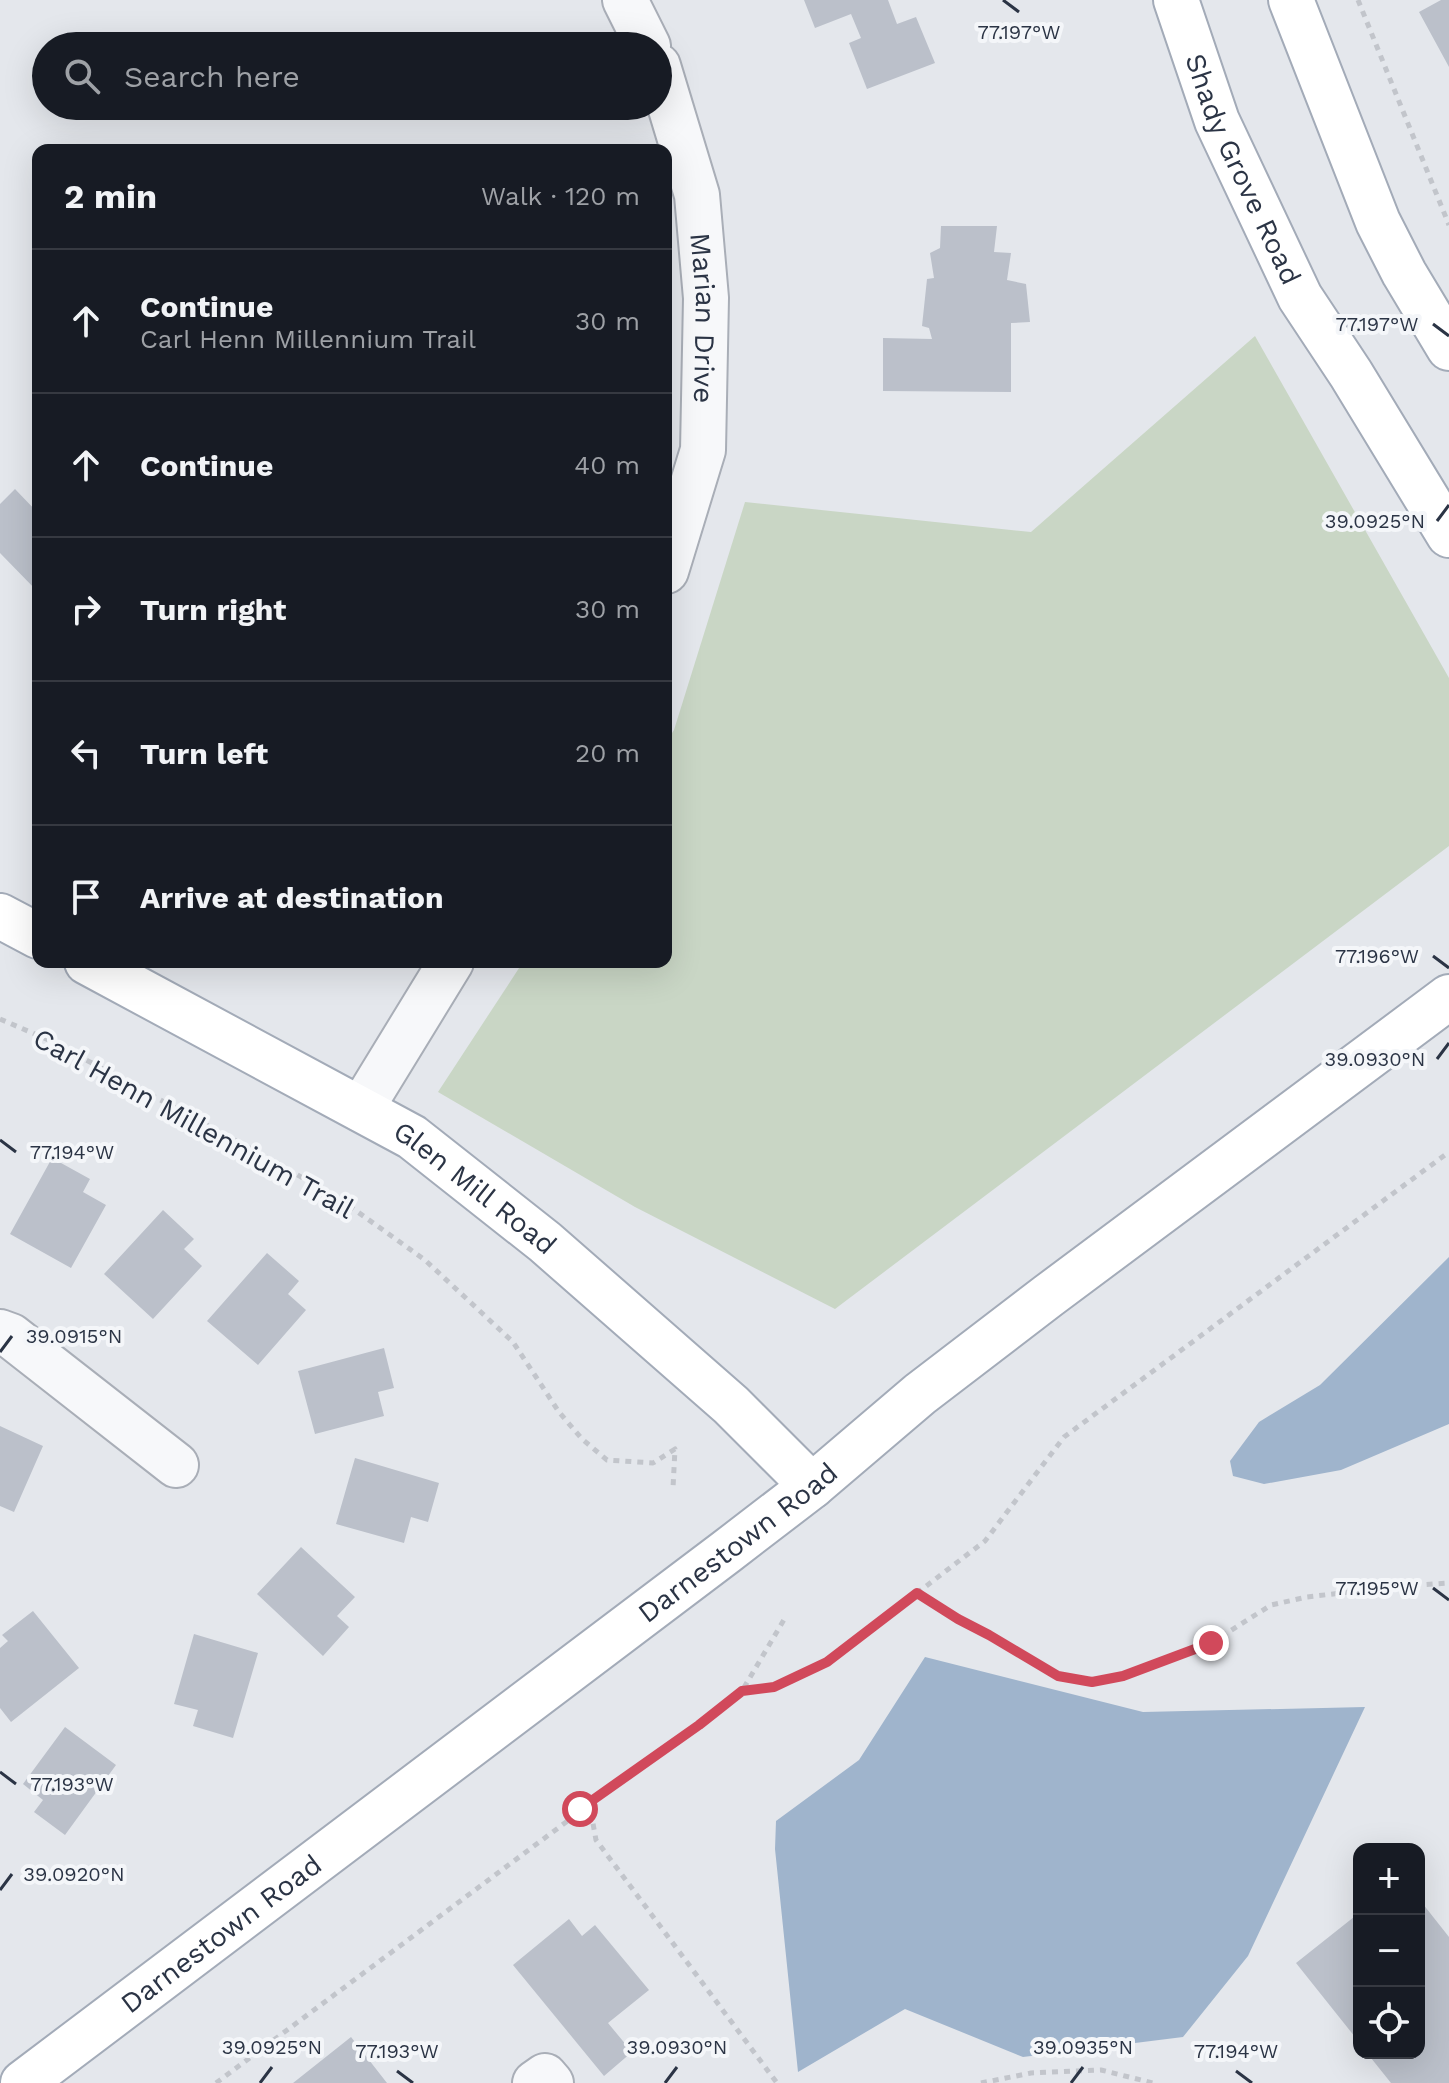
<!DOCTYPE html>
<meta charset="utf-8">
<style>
:root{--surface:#171b24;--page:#242831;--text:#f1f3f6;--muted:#9ea1a6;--line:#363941}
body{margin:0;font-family:"Work Sans",sans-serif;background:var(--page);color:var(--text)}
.controls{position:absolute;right:24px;bottom:24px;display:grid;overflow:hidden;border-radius:16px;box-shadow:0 8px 32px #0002}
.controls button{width:72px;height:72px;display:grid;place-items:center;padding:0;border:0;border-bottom:2px solid var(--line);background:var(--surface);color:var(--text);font:40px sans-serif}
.stop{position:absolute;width:24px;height:24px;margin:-18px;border:6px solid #d1495b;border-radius:50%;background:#fff}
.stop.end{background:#d1495b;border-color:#fff;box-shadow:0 2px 8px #0008}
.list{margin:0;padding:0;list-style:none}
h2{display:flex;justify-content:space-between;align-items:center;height:104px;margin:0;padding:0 32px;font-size:34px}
h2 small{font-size:26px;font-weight:400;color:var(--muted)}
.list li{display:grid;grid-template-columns:52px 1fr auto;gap:24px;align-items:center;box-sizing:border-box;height:144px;padding:0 32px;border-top:2px solid var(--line)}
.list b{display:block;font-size:30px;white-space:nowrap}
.list p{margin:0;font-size:26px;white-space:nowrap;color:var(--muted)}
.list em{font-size:26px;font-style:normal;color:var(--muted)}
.icon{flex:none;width:44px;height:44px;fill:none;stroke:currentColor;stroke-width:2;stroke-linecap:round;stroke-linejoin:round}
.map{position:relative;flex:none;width:1449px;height:2083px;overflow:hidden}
.search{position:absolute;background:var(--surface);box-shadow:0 8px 32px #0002;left:32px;top:32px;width:640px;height:88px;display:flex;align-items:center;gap:20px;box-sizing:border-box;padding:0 28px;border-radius:44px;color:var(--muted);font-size:30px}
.panel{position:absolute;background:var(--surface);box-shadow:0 8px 32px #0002;left:32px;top:144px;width:640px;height:824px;border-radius:16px}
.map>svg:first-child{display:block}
.green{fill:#c9d6c5}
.water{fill:#9fb4cc}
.building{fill:#bbc0ca}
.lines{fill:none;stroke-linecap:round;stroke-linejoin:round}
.minor-casing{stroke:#a9aeb7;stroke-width:48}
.major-casing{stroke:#a3abb8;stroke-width:48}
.path{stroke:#c2c5cb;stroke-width:5;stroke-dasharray:6 6;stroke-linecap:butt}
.minor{stroke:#f7f8fa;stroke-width:44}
.major{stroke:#fff;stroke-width:44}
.route{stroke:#d1495b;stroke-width:10}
.ticks{fill:none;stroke:#2b3445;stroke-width:3}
.labels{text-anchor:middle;stroke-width:8;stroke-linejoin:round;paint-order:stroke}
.street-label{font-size:28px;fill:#2b3445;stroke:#f4f6f9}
.ticks-label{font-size:20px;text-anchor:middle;fill:#2b3445;stroke:#f4f6f9;stroke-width:8;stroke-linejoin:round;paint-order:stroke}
</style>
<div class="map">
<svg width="1449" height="2083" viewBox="0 0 1449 2083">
<rect width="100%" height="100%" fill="#e4e7ec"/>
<path class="green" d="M1255 336 1449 678V846L835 1309 635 1207 438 1092 523 962H666V742L674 730 745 502 1031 532Z"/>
<path class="water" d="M1449 1257V1424L1341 1470 1264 1484 1233 1476 1230 1461 1259 1422 1320 1385Z
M925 1657 1143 1712 1365 1707 1248 1956 1183 2037 1023 2057 905 2009 798 2072 775 1849 776 1821 859 1760Z"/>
<path class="building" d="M804 0H888L897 24 916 17 935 63 867 89 849 43 861 38 851 14 815 28Z
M1441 0H1449V67L1419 12Z
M941 226H997L994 252 1011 253 1007 280 1026 284 1030 322 1011 323V392L883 391V338L932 339 929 328 922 326 927 279 934 278 930 253 940 248Z
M15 489 38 513V592L0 553V504Z
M52 1158 90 1179 83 1192 106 1205 71 1268 10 1234Z
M163 1210 194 1239 184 1249 202 1266 153 1319 104 1274Z
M267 1253 299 1281 288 1294 306 1310 258 1365 207 1321Z
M384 1348 394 1388 378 1392 384 1416 315 1434 298 1371Z
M0 1426 43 1446 14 1512 0 1506Z
M355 1458 439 1483 428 1522 411 1517 404 1543 336 1524Z
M301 1547 355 1597 337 1616 349 1627 323 1656 257 1594Z
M33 1611 79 1668 11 1722 0 1708V1648L8 1641 2 1635Z
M194 1634 258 1653 233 1738 193 1726 198 1710 174 1704Z
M65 1727 116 1765 65 1835 34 1812 43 1800 23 1784Z
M1419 1899 1449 1937V2083H1391L1367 2053H1419Z
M1359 1913V2042L1296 1963Z
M569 1919 582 1936 595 1925 649 1990 608 2023 632 2052 604 2076 513 1965Z
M351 2037 387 2083H293Z"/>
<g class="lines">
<defs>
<g id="minor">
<path d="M625 0 648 46"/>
<path id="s1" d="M658 66 697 195 706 298 703 450 666 571"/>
<path d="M361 1109 451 962"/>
<path d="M0 1332 11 1336 176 1465"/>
<path d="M535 2083 545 2076 551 2083"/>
</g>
<g id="major">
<path id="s2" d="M1176 0 1217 121 1300 297 1351 374 1449 535"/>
<path d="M1291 0 1378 222 1404 273 1449 348"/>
<path d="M0 916 38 936"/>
<path id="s3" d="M87 962 412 1137 545 1242 731 1405 812 1486"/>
<path id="s4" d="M23 2083 726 1552 812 1486 920 1394 1048 1296 1449 997"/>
</g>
</defs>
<use href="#minor" class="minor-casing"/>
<use href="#major" class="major-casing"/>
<path class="path" d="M1358 0 1449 225
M0 1019 51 1041 281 1165 348 1205 425 1260 513 1342 559 1412 582 1439 607 1460 653 1463 675 1449 673 1488
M917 1593 958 1619 989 1635 1058 1676 1092 1682 1123 1676 1211 1643 1271 1605 1307 1597 1401 1586 1449 1583
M742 1691 774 1687 827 1662 985 1541 1064 1437 1449 1152
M594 1800 592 1818 596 1840 777 2083
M216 2083 742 1691 785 1618
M981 2083 1031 2073 1101 2070 1153 2083"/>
<use href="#minor" class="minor"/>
<use href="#major" class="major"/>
</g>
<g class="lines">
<path class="route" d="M580 1809 699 1725 742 1691 774 1687 827 1662 917 1593 958 1619 989 1635 1058 1676 1092 1682 1123 1676 1211 1643"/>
</g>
<path class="ticks" d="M1003 0 1019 12M1433 324 1449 336M1437 521 1449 505M1433 956 1449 968M1437 1059 1449 1043M0 1140 16 1152M0 1352 12 1336M1433 1588 1449 1600M0 1772 16 1784M0 1890 12 1874M397 2071 413 2083M1236 2071 1252 2083M260 2083 272 2067M665 2083 677 2067M1071 2083 1083 2067"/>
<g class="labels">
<g class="street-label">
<text dy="10" stroke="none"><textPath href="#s2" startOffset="182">Shady Grove Road</textPath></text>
<text dy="10" stroke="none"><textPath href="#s1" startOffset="258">Marian Drive</textPath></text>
<text transform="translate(194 1123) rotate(29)" y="10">Carl Henn Millennium Trail</text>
<text dy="10" stroke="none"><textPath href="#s3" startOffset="450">Glen Mill Road</textPath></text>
<text dy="10" stroke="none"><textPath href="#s4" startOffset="896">Darnestown Road</textPath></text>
<text dy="10" stroke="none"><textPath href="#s4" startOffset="248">Darnestown Road</textPath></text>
</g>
</g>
<g class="ticks-label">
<text x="1019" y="39">77.197°W</text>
<text x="1377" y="331">77.197°W</text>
<text x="1375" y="528">39.0925°N</text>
<text x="1377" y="963">77.196°W</text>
<text x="1375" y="1066">39.0930°N</text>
<text x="72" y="1159">77.194°W</text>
<text x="74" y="1343">39.0915°N</text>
<text x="1377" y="1595">77.195°W</text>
<text x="72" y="1791">77.193°W</text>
<text x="74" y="1881">39.0920°N</text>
<text x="272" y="2054">39.0925°N</text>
<text x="677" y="2054">39.0930°N</text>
<text x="1083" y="2054">39.0935°N</text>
<text x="397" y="2058">77.193°W</text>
<text x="1236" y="2058">77.194°W</text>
</g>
</svg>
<div class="controls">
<button>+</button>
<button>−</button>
<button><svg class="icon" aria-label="locate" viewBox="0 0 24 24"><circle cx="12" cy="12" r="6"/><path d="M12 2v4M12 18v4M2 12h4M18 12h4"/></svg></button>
</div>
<div class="stop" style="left:580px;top:1809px"></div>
<div class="stop end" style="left:1211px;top:1643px"></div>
<div class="search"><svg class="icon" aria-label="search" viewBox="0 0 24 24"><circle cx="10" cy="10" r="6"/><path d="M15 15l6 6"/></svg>Search here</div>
<section class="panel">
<h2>2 min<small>Walk · 120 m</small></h2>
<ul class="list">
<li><svg class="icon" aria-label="ahead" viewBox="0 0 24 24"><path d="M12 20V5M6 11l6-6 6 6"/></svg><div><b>Continue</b><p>Carl Henn Millennium Trail</p></div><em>30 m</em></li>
<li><svg class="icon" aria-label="ahead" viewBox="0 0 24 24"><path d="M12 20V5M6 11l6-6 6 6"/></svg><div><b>Continue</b></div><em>40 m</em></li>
<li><svg class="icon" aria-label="right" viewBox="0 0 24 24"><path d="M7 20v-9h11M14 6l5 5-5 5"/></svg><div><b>Turn right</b></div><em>30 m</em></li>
<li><svg class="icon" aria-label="left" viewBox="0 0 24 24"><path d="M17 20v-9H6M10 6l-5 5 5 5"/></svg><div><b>Turn left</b></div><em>20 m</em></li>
<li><svg class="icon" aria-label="arrive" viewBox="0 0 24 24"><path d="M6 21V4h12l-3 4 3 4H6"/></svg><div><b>Arrive at destination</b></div></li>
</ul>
</section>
</div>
